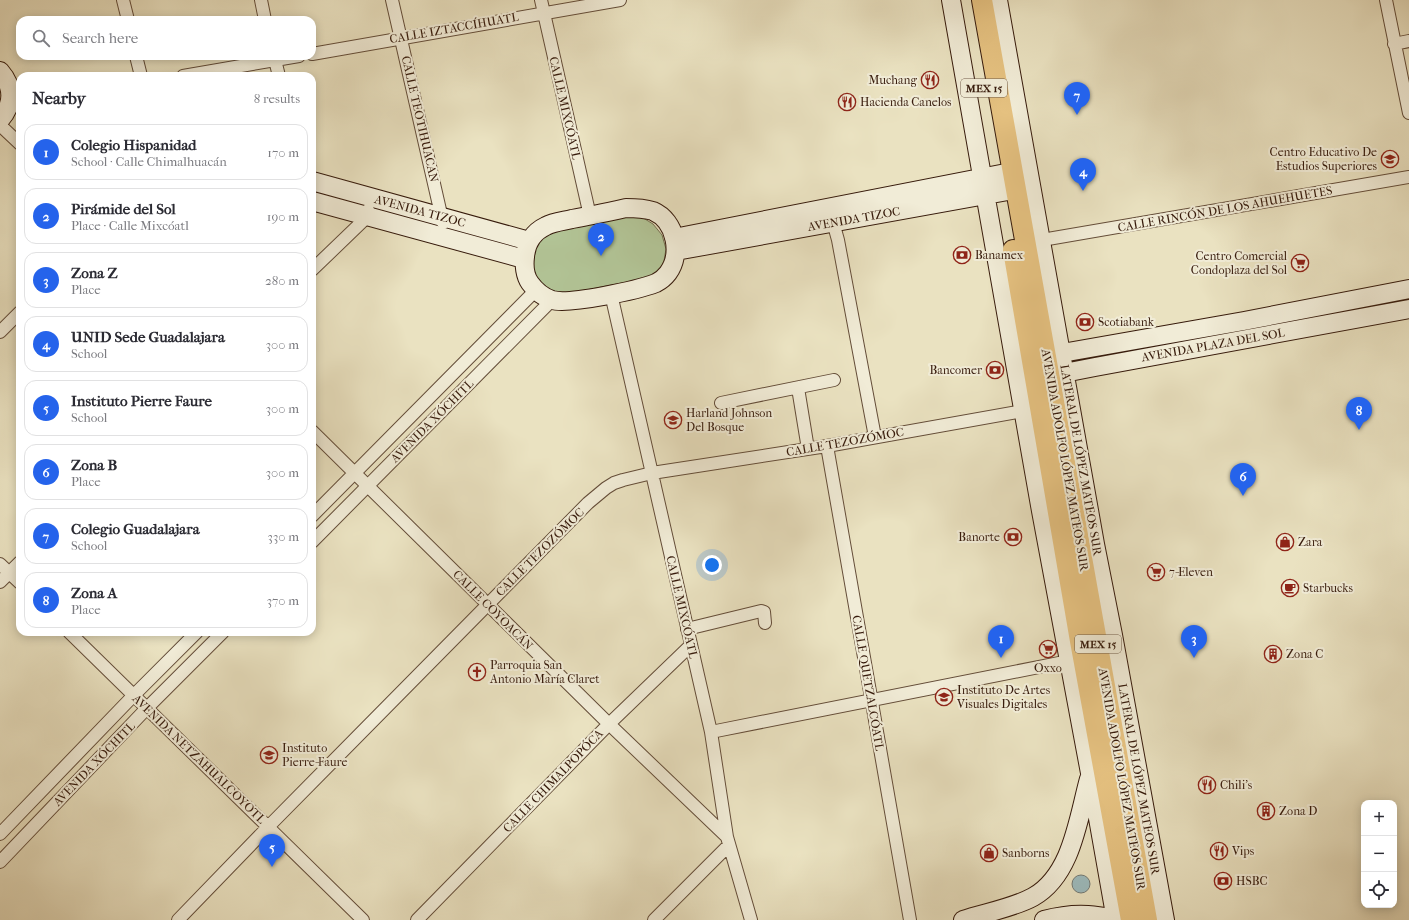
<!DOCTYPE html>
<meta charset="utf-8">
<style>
:root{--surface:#fff;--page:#f7f7f7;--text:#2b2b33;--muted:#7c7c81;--line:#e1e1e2;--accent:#2563eb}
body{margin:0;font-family:"IM FELL French Canon",serif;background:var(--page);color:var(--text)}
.controls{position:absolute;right:12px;bottom:12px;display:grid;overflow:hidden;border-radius:8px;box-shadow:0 2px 10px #0003}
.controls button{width:36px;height:36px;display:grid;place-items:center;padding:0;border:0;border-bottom:1px solid var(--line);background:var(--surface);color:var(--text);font:20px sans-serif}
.you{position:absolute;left:712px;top:565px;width:14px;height:14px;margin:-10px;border:3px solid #fff;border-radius:50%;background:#1a73e8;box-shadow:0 0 0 6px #1a73e833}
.badge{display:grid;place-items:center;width:26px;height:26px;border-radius:50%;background:var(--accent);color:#fff;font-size:13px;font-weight:700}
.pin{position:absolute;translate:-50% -33px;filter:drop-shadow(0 1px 2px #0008)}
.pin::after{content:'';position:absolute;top:21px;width:14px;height:12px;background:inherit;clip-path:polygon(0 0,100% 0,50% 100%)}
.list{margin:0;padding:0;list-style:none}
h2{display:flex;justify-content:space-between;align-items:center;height:52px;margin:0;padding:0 16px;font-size:17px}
h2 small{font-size:13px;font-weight:400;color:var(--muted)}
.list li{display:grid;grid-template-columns:26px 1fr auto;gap:12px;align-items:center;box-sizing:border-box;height:56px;margin:0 8px 8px;padding:0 8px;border:1px solid var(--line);border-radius:12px}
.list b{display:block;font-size:15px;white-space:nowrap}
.list p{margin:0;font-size:13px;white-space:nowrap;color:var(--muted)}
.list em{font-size:13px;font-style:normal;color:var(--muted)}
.icon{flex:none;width:22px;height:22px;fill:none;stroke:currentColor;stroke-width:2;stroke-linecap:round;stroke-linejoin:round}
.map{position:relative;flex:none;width:1409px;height:920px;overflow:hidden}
.search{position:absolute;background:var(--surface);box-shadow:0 2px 10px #0003;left:16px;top:16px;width:300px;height:44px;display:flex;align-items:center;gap:10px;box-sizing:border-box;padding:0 14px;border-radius:12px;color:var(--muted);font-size:15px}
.panel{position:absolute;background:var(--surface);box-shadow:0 2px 10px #0003;left:16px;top:72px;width:300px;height:564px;border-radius:12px}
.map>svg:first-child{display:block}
.green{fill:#b2c496;stroke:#747051}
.water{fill:#9dbbbd;stroke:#747b76}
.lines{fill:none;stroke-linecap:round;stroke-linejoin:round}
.street-casing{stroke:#644d39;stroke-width:14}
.secondary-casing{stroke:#371b0c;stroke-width:20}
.primary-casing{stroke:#371b0c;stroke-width:22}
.street{stroke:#f1ecd7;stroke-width:12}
.secondary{stroke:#f1ecd7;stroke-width:18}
.primary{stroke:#e5c180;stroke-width:20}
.labels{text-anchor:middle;stroke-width:4;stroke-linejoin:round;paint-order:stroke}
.shield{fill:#f1ecd7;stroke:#6f5a49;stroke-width:1}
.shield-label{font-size:11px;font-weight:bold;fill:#371b0c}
.street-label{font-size:12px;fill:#371b0c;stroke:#f1ecd7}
.poi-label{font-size:12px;fill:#371b0c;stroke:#f1ecd7;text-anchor:start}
</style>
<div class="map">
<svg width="1409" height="920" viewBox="0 0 1409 920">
<rect width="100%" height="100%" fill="#eae2c1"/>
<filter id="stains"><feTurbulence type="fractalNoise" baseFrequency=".005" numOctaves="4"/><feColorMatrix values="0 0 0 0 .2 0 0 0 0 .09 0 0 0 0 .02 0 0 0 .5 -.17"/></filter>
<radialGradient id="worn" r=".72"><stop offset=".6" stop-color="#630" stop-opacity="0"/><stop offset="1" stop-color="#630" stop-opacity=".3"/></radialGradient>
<path class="green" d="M626 216H640L653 224 662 235 666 249 664 261 660 270 648 278 560 295 548 289 538 280 531 267 532 253 547 232Z"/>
<path class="water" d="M1072 884a9 9 0 1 1 18 0a9 9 0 1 1-18 0Z"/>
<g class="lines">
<defs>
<path id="street" d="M123 0 128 20
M261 0 265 20
M392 0 443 223
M541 0 590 216
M1386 0 1409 113
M1394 44 1409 41
M312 54 620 0
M136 56 141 76
M274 56 279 76
M183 76 299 56
M0 125 20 144
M833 222 838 240 875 437
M1042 240 1409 177
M312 270 367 217 368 210
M611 294 711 732 727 837 751 920
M0 332 20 312
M798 388 808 449
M721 403 834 380
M312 431 609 724 727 837
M827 446 910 920
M312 516 536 290
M312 542 552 300
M0 564 20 583
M0 582 20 562
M687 629 761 611 764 612 765 623
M69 632 363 920
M711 732 1069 661
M0 834 134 695 197 632
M0 862 147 708 223 632
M178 920 268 827 588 503 606 488 614 483 623 480 652 473 827 446 1023 411
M417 920 609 724 691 645
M654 920 729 845"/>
<path id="secondary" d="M951 0 1041 511 1090 773 1116 920
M998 0 1095 544 1113 635 1165 920
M0 71C14 87 14 104 0 120
M312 181 529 241
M312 201 524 259
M626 208C636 208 643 208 653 211 676 221 682 254 668 273 665 277 660 281 656 283 638 290 569 305 552 300 543 297 535 290 530 283 525 276 524 265 525 257 526 244 533 232 546 226 553 222 564 221 572 219 590 216 608 212 626 208Z
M674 238 1026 169
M676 251 1029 187
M1062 353 1244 321 1409 289
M1054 375 1095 367 1409 309
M963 920C984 913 1013 908 1033 897 1072 875 1078 819 1089 779
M1044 920C1059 916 1073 914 1088 915 1103 916 1111 920 1126 916"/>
<path id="primary" d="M982 0 1147 920
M1013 250 1080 641 1131 920"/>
</defs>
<use href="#street" class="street-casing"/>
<use href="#secondary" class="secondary-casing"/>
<use href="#primary" class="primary-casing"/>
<use href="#street" class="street"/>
<use href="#secondary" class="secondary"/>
<use href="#primary" class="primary"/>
</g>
<defs>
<symbol id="restaurant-ring" viewBox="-11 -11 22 22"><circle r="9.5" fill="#f1ecd7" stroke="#8f2418" stroke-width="1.5"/><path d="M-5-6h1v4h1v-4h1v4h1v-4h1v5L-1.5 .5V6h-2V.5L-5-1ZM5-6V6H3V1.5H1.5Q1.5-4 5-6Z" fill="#8f2418"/></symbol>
<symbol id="university-ring" viewBox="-11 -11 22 22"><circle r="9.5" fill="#f1ecd7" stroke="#8f2418" stroke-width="1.5"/><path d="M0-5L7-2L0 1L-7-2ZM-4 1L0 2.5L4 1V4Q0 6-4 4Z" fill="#8f2418"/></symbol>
<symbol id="bank-ring" viewBox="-11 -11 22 22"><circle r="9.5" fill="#f1ecd7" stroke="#8f2418" stroke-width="1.5"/><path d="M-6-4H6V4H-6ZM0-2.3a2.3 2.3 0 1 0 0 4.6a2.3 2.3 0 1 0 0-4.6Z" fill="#8f2418"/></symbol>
<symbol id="supermarket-ring" viewBox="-11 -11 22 22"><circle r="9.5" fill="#f1ecd7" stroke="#8f2418" stroke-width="1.5"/><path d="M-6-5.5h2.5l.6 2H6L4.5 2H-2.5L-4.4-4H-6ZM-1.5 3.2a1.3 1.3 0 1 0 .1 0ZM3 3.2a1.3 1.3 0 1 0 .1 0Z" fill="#8f2418"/></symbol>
<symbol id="school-ring" viewBox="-11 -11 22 22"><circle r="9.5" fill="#f1ecd7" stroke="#8f2418" stroke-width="1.5"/><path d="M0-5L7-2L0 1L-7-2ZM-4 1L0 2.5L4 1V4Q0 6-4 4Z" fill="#8f2418"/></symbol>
<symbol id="shop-ring" viewBox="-11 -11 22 22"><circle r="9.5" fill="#f1ecd7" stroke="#8f2418" stroke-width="1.5"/><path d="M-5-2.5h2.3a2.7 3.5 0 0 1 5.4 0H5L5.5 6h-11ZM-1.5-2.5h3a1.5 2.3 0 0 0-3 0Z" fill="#8f2418"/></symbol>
<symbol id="cafe-ring" viewBox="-11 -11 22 22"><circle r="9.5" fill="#f1ecd7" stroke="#8f2418" stroke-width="1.5"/><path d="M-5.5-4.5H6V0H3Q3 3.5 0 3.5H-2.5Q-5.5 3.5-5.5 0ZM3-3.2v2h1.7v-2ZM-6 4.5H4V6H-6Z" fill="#8f2418"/></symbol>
<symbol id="building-ring" viewBox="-11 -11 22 22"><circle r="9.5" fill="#f1ecd7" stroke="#8f2418" stroke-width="1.5"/><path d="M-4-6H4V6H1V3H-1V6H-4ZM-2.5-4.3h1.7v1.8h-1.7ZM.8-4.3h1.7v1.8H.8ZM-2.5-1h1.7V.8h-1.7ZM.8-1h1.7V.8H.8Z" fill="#8f2418"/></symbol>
<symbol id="church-ring" viewBox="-11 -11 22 22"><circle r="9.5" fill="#f1ecd7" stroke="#8f2418" stroke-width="1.5"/><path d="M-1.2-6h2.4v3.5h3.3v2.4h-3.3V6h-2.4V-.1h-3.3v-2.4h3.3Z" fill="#8f2418"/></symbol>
</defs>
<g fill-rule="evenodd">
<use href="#restaurant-ring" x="920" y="70" width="20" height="20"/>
<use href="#restaurant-ring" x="837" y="92" width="20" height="20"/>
<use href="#university-ring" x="1380" y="149" width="20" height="20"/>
<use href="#bank-ring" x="952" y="245" width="20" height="20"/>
<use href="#supermarket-ring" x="1290" y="253" width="20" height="20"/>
<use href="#bank-ring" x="1075" y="312" width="20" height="20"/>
<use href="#bank-ring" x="985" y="360" width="20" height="20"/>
<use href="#school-ring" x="663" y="410" width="20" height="20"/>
<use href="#bank-ring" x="1003" y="527" width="20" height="20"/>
<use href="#shop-ring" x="1275" y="532" width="20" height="20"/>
<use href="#supermarket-ring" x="1146" y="562" width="20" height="20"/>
<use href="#cafe-ring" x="1280" y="578" width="20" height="20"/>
<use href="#supermarket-ring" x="1038" y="639" width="20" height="20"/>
<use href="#building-ring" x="1263" y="644" width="20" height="20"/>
<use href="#church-ring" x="467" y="662" width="20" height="20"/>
<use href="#university-ring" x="934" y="687" width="20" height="20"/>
<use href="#school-ring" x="259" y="745" width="20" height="20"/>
<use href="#restaurant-ring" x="1197" y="775" width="20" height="20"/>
<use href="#building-ring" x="1256" y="801" width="20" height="20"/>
<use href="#restaurant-ring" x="1209" y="841" width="20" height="20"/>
<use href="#shop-ring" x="979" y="843" width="20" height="20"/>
<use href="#bank-ring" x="1213" y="871" width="20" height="20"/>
</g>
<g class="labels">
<g class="shield">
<rect x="961" y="79" width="46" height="18" rx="3"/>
<rect x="1075" y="635" width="46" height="18" rx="3"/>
</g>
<g class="shield-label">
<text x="984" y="92">MEX 15</text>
<text x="1098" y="648">MEX 15</text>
</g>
<g class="street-label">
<text transform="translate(454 28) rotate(-10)" y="4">CALLE IZTACCÍHUATL</text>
<text transform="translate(565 108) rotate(77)" y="4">CALLE MIXCÓATL</text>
<text transform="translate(420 119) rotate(77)" y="4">CALLE TEOTIHUACAN</text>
<text transform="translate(1225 209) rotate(-10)" y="4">CALLE RINCÓN DE LOS AHUEHUETES</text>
<text transform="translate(420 211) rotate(15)" y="4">AVENIDA TIZOC</text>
<text transform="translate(854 219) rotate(-10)" y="4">AVENIDA TIZOC</text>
<text transform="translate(1213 345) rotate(-10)" y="4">AVENIDA PLAZA DEL SOL</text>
<text transform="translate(432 421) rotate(-45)" y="4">AVENIDA XÓCHITL</text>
<text transform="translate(845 442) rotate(-10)" y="4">CALLE TEZOZÓMOC</text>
<text transform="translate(1065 460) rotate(80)" y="4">AVENIDA ADOLFO LÓPEZ MATEOS SUR</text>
<text transform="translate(1081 460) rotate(80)" y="4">LATERAL DE LÓPEZ MATEOS SUR</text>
<text transform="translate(540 552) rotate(-45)" y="4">CALLE TEZOZÓMOC</text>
<text transform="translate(682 607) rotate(77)" y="4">CALLE MIXCÓATL</text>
<text transform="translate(493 610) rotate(45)" y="4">CALLE COYOACÁN</text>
<text transform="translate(868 683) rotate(80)" y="4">CALLE QUETZALCÓATL</text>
<text transform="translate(199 759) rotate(44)" y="4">AVENIDA NETZAHUALCOYOTL</text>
<text transform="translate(94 764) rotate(-46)" y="4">AVENIDA XÓCHITL</text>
<text transform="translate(1122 779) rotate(80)" y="4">AVENIDA ADOLFO LÓPEZ MATEOS SUR</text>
<text transform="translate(1139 779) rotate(80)" y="4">LATERAL DE LÓPEZ MATEOS SUR</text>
<text transform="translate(553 781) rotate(-46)" y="4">CALLE CHIMALPOPÓCA</text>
</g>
<g class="poi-label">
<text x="917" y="84" text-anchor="end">Muchang</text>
<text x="860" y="106">Hacienda Canelos</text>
<text x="1377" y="156" text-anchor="end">Centro Educativo De<tspan x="1377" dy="14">Estudios Superiores</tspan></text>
<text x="975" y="259">Banamex</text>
<text x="1287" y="260" text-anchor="end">Centro Comercial<tspan x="1287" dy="14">Condoplaza del Sol</tspan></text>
<text x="1098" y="326">Scotiabank</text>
<text x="982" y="374" text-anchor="end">Bancomer</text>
<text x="686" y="417">Harland Johnson<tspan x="686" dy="14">Del Bosque</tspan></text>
<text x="1000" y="541" text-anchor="end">Banorte</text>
<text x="1298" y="546">Zara</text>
<text x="1169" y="576">7-Eleven</text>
<text x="1303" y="592">Starbucks</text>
<text x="1286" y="658">Zona C</text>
<text x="490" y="669">Parroquia San<tspan x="490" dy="14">Antonio María Claret</tspan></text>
<text x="1048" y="672" text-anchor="middle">Oxxo</text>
<text x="957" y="694">Instituto De Artes<tspan x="957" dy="14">Visuales Digitales</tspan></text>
<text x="282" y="752">Instituto<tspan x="282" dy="14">Pierre-Faure</tspan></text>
<text x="1220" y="789">Chili's</text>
<text x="1279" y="815">Zona D</text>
<text x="1232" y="855">Vips</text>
<text x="1002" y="857">Sanborns</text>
<text x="1236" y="885">HSBC</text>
</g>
</g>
<rect width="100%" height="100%" filter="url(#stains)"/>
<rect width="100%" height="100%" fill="url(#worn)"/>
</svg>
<div class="controls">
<button>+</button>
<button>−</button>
<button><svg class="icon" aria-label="locate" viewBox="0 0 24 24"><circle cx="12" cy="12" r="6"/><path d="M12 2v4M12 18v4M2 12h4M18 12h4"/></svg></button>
</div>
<div class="you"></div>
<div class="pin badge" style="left:1001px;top:658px">1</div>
<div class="pin badge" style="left:601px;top:256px">2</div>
<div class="pin badge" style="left:1194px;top:658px">3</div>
<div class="pin badge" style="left:1083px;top:191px">4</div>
<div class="pin badge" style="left:272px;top:867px">5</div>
<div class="pin badge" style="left:1243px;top:496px">6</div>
<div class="pin badge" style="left:1077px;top:115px">7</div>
<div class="pin badge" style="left:1359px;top:430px">8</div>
<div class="search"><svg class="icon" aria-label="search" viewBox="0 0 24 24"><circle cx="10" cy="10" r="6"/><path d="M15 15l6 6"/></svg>Search here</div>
<section class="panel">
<h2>Nearby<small>8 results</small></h2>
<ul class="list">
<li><span class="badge">1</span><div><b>Colegio Hispanidad</b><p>School · Calle Chimalhuacán</p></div><em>170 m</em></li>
<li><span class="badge">2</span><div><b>Pirámide del Sol</b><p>Place · Calle Mixcóatl</p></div><em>190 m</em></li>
<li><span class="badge">3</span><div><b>Zona Z</b><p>Place</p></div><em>280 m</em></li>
<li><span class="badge">4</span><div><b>UNID Sede Guadalajara</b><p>School</p></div><em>300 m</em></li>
<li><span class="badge">5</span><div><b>Instituto Pierre Faure</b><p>School</p></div><em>300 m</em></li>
<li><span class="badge">6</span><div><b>Zona B</b><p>Place</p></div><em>300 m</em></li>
<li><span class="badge">7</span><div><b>Colegio Guadalajara</b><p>School</p></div><em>330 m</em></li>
<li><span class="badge">8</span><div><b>Zona A</b><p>Place</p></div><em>370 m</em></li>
</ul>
</section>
</div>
